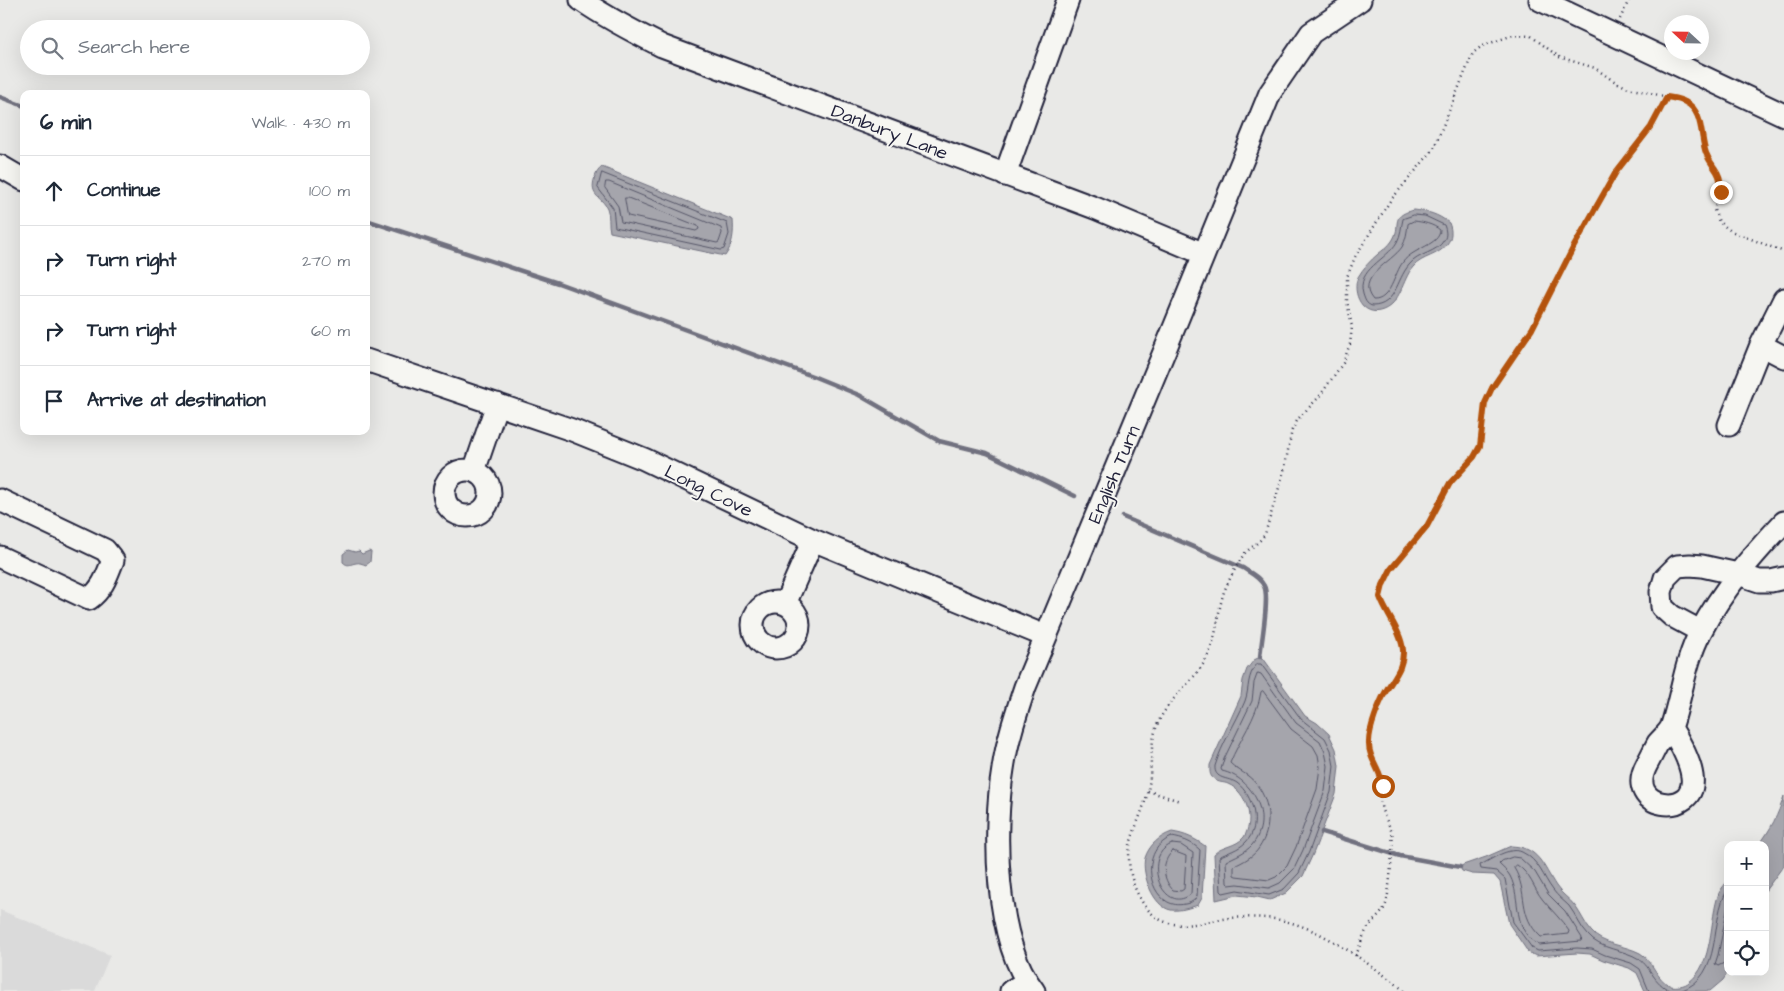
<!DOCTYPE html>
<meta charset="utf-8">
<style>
:root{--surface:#fff;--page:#f2f2f3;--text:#1f2937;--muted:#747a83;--line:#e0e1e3}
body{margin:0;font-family:"Architects Daughter",sans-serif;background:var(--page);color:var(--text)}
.controls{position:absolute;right:15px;bottom:15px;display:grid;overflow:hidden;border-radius:10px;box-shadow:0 5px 20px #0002}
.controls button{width:45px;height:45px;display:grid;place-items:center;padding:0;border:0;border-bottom:1px solid var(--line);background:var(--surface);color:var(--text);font:25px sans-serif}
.compass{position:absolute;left:1664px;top:15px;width:45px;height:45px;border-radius:50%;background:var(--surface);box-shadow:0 5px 20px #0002;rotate:292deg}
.stop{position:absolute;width:15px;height:15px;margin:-11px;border:4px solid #b45309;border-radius:50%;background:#fff}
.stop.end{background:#b45309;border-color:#fff;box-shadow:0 1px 5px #0008}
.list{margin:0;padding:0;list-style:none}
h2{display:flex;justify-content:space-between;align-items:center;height:65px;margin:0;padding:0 20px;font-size:21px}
h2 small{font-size:16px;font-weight:400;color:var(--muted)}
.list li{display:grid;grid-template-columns:32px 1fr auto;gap:15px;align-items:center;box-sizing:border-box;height:70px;padding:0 20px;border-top:1px solid var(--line)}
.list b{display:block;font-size:19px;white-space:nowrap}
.list em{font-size:16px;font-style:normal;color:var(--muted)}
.icon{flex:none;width:28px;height:28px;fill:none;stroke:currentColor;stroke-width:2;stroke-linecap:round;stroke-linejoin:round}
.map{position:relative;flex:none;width:1784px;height:991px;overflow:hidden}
.search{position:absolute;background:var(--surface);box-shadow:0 5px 20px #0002;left:20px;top:20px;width:350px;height:55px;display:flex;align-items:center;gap:12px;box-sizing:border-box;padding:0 18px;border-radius:28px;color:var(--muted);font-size:19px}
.panel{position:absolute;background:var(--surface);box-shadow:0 5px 20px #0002;left:20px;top:90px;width:350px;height:345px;border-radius:10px}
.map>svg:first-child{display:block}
.built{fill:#dadada}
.water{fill:#a5a5ac;stroke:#71717f}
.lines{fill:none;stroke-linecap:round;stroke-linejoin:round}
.shore{stroke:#565668;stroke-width:1}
.stream{stroke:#71717f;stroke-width:4.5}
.minor-casing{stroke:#22223b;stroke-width:25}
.path{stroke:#22223b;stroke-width:2.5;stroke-dasharray:1 4;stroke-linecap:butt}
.minor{stroke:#f6f6f2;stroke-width:21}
.route{stroke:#b45309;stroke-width:6}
.labels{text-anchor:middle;stroke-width:4;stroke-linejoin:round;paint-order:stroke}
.street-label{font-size:19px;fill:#22223b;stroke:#f6f6f2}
</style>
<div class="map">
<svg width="1784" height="991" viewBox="0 0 1784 991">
<rect width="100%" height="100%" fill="#e9e9e7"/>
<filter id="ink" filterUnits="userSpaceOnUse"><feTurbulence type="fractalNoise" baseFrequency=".02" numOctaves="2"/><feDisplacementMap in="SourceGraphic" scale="10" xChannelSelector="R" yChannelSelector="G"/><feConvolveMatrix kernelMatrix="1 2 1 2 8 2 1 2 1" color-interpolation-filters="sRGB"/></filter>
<g filter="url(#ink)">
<path class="built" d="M0 910 110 955 95 991H0Z"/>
<path class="water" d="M602 167 733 220C734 233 733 245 725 256L610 232C608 224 610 215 607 208 601 196 590 197 594 180 596 174 597 171 602 167Z
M1413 210C1427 211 1438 214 1449 223 1452 230 1452 238 1447 244 1439 256 1422 256 1413 267 1402 280 1401 303 1383 310 1363 318 1351 293 1358 277 1363 268 1371 260 1378 254 1383 250 1389 246 1392 241 1403 225 1388 217 1413 210Z
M348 550 355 552 359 551 362 554 369 551 371 552 370 562 366 565C363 564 359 562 356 563 350 564 348 567 343 562V554Z
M1260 657 1263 658 1305 716 1317 723 1329 734 1336 749 1339 766 1336 794 1313 854 1303 876 1286 893 1270 900 1257 897 1237 895 1216 900 1214 854C1222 846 1236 847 1244 837 1255 820 1247 792 1228 784 1224 782 1218 783 1214 779 1209 775 1210 771 1210 765L1241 696 1243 680 1247 669 1254 660Z
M1784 796V865L1765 891V845H1759C1771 829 1778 815 1784 796Z
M1172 832C1185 834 1194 838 1205 846L1202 898 1198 905C1189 908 1181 911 1171 910 1153 907 1141 873 1145 858 1149 845 1160 836 1172 832Z
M1511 846C1539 847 1543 866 1556 886 1561 894 1569 898 1575 906 1581 914 1585 924 1591 931 1602 945 1625 945 1640 953 1653 960 1656 980 1671 986 1676 987 1685 986 1689 982 1714 964 1709 919 1719 893 1721 889 1725 884 1728 881V972L1723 980 1710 991H1645L1637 973 1629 968 1603 960 1590 954 1577 953 1536 956 1528 952 1509 924 1500 882 1494 875 1472 874 1462 871 1460 867 1463 865 1486 857Z"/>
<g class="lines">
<path class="shore" d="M602 173 727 223 729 234 724 249 721 250 615 227 613 208 598 188Z
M606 182H609L721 228 722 233 719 242 717 243 621 222 618 206 605 188Z
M625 198H628L698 226 699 229 696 231 628 216Z
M1414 215 1425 216 1444 225C1446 230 1447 236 1444 240 1437 253 1418 253 1409 265 1396 280 1396 306 1372 306 1366 304 1365 300 1363 294 1356 269 1387 260 1397 242 1401 235 1401 227 1403 219Z
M1414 221C1423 222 1433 224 1440 230 1440 245 1413 248 1403 262 1394 273 1391 301 1373 300 1354 278 1392 262 1402 247 1406 240 1407 232 1408 224Z
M1257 664H1261L1301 719 1325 738 1331 750 1334 766 1331 792 1309 852 1299 873 1284 889 1269 895 1237 890 1223 893 1221 891 1219 857C1228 852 1238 850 1246 842 1262 826 1253 795 1237 783 1228 777 1214 780 1215 766 1222 743 1236 723 1245 701 1250 687 1246 677 1257 664Z
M1258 673 1261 674 1296 723 1320 741 1325 752 1328 766 1325 791 1303 850 1294 869 1280 883 1269 888 1238 884 1229 885 1227 883 1226 861C1235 856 1245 853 1252 845 1274 818 1253 778 1222 771L1221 769 1224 759 1252 701 1254 683Z
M1263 691 1291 729 1313 746 1318 755 1320 767 1317 789 1296 847 1287 866 1276 877 1269 880 1236 876 1234 875V866C1243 862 1254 856 1259 848 1272 829 1271 803 1257 785 1248 773 1239 772 1230 763 1239 740 1257 718 1261 692Z
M1172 837C1183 839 1192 842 1200 850L1197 896C1194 901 1191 903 1185 904 1150 912 1135 850 1172 837Z
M1172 844 1181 845 1193 853 1191 894C1163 917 1140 855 1172 844Z
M1173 851 1186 856 1184 889 1181 891 1173 890C1162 879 1161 861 1173 851Z
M1513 857 1520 858 1535 872 1548 894 1565 911 1582 938 1581 941 1539 945C1511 930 1522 899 1510 876 1508 872 1503 868 1499 864L1502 861Z
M1517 865C1531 874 1533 888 1543 900 1552 911 1561 919 1569 931L1568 934 1541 937C1517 915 1529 892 1514 868Z
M1728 906 1718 955 1715 964 1718 966 1728 961
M1649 991 1640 969 1631 963 1605 955 1592 949 1577 948 1538 951 1532 948 1513 922 1505 879 1496 871 1481 869 1480 865C1491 860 1509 846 1522 852 1539 860 1543 877 1553 890 1557 896 1564 901 1569 906 1576 915 1580 927 1588 935 1600 950 1624 949 1639 959 1652 968 1652 982 1671 991
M1680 991C1725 976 1708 920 1728 889"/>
<path class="stream" d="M0 97 24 106
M366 220 558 283 815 377 859 395 939 441 987 453 1075 496
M1123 517 1243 568C1250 573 1260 577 1264 586 1270 596 1261 644 1260 657
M1322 832 1400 856 1460 867"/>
<defs>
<path id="minor" d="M581 0C607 18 634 32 662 46L1095 208 1204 254
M1540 0 1784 115
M0 166 24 180
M1005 175 1068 0
M1761 345 1784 357
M366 360 572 430 644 459 813 540 1045 636
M1729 425 1761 345 1784 299
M444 493a23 23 0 1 1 46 0a23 23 0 1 1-46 0Z
M474 471 497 404
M0 500 105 550 113 560C107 575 103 589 89 599L0 557
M753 625a23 23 0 1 1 46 0a23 23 0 1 1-46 0Z
M785 604 813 540
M1700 631 1672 616 1662 607 1661 592 1665 578 1677 566 1690 565 1702 566 1738 574 1759 581H1771L1784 578
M1671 728C1679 741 1690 761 1692 776 1698 819 1622 810 1647 764 1651 757 1654 750 1658 743 1663 737 1670 732 1672 725 1682 694 1685 661 1701 631 1722 590 1753 555 1784 522
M1011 991 1026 982
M1034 991C994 941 993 829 1003 769 1007 741 1016 714 1025 687L1167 345 1270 93 1311 33 1360 0"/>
</defs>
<use href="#minor" class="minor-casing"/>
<path class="path" d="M1620 19 1629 0
M1148 791 1180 801
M1356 956C1360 945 1363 934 1370 925 1376 918 1383 913 1386 904 1389 896 1394 839 1392 833 1389 823 1382 815 1381 805 1379 796 1384 788 1382 779 1378 766 1369 757 1369 744 1368 731 1379 705 1385 693 1392 678 1405 667 1403 649 1400 630 1386 614 1380 597L1383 585 1391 569 1427 526 1449 483 1474 457 1480 446 1485 403 1492 387 1532 329 1573 248 1616 172 1651 127 1667 97
M1404 991 1394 982C1356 956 1321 927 1275 919 1260 917 1244 917 1230 918 1207 921 1180 931 1159 919 1136 905 1124 867 1131 841 1136 824 1144 808 1148 791 1153 767 1148 740 1161 717 1172 696 1193 682 1205 661 1218 638 1216 619 1223 595 1225 587 1240 558 1246 552 1253 546 1260 542 1265 534L1284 471 1292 430 1298 419 1319 397 1343 363 1350 344 1352 327 1347 301V277L1355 257 1390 201 1433 150 1473 53 1482 46 1513 35 1531 36 1559 57 1595 68 1612 80 1628 88 1685 101C1705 116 1698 133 1706 153 1710 163 1720 170 1721 180 1723 191 1717 200 1714 210L1719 222 1731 231 1784 252"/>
<use href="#minor" class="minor"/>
</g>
</g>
<g class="lines" filter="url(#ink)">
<path class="route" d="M1383 786C1381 770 1368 758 1369 742 1369 729 1379 703 1386 691 1394 677 1404 667 1403 650 1401 631 1386 614 1380 597L1383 585 1391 569 1427 526 1450 483 1474 457 1480 446 1485 403 1492 388 1532 329 1573 248 1616 172 1651 127 1667 97C1672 98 1680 99 1685 102 1704 111 1700 137 1706 153 1713 171 1721 168 1721 192"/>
</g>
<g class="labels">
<g class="street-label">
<text transform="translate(890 131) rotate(21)" y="7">Danbury Lane</text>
<text transform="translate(1113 474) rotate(-67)" y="7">English Turn</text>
<text transform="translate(709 490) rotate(26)" y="7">Long Cove</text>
</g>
</g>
</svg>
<div class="controls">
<button>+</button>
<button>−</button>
<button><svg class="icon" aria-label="locate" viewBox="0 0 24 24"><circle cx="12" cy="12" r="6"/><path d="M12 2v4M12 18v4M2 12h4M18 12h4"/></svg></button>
</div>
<svg class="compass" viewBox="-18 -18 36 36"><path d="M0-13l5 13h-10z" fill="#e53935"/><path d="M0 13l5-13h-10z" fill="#747a83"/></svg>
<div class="stop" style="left:1383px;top:786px"></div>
<div class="stop end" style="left:1721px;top:192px"></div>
<div class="search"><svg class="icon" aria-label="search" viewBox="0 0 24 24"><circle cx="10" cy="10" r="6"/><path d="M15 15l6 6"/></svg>Search here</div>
<section class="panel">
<h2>6 min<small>Walk · 430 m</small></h2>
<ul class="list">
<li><svg class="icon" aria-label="ahead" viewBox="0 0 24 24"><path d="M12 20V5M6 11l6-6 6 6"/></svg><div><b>Continue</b></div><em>100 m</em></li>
<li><svg class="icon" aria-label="right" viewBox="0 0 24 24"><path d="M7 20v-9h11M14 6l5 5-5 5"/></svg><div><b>Turn right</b></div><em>270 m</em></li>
<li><svg class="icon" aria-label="right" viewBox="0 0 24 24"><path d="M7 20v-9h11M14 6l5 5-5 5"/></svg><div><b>Turn right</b></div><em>60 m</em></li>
<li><svg class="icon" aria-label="arrive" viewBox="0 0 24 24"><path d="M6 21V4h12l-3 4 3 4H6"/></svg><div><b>Arrive at destination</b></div></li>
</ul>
</section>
</div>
